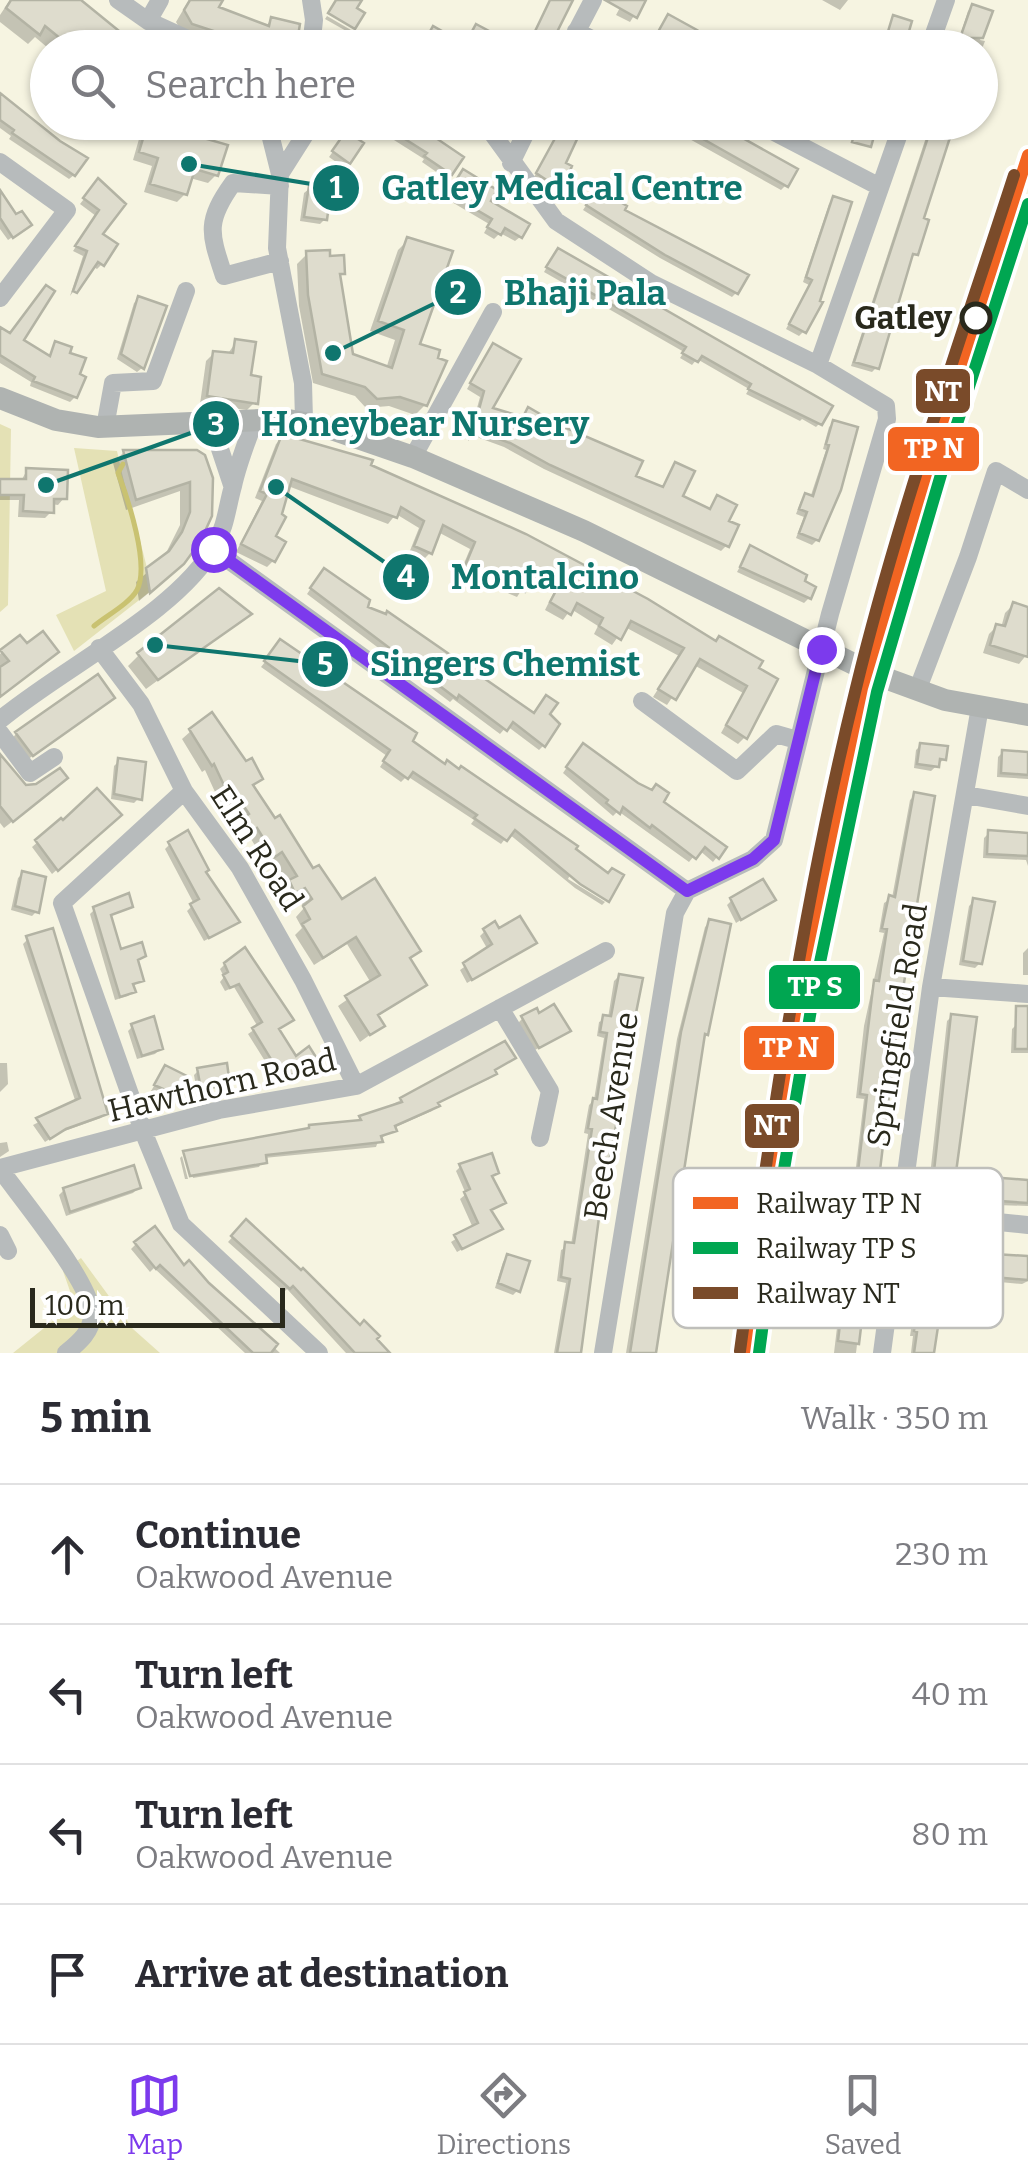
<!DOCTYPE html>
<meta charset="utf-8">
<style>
:root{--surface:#fff;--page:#f2f2f3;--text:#2b2b33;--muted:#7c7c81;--line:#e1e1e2;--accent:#7c3aed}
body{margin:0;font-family:Bitter,serif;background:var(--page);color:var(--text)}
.scale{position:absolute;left:30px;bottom:25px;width:255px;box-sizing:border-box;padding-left:10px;border:5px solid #29291c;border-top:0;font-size:28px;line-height:35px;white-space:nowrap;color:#29291c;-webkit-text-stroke:8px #fff;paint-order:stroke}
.stop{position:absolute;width:30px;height:30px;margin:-22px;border:8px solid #7c3aed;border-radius:50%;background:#fff}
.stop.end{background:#7c3aed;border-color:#fff;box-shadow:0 2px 10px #0008}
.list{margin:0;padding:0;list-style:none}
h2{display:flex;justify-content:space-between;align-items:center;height:130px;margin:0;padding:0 40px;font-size:42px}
h2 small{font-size:32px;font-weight:400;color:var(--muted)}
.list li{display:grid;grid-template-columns:65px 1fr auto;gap:30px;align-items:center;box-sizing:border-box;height:140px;padding:0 40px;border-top:2px solid var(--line)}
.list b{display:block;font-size:38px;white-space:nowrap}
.list p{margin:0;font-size:32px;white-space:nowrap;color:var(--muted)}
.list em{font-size:32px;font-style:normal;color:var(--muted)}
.icon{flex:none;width:55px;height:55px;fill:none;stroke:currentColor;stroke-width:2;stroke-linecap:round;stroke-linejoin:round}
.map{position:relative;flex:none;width:1028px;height:1353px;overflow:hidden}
.search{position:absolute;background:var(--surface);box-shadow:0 2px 8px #0004;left:30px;right:30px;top:30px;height:110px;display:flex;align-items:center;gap:25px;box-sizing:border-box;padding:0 35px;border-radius:55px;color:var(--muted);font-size:38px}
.sheet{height:690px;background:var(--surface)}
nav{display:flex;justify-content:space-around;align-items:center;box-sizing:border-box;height:140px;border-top:2px solid var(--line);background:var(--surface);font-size:28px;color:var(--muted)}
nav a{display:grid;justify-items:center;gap:5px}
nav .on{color:var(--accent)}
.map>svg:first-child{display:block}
.green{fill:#e4e1b5}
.shadow{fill:#0003}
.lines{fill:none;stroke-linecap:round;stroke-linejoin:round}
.stream{stroke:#c9c271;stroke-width:5}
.building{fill:#dedccd;stroke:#b3b3a4;stroke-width:2.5}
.minor{stroke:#b7bbbc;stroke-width:18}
.major{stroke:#afb3b1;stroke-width:22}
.rail-1-casing{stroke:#fff;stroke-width:20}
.rail-2-casing{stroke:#fff;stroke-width:20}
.rail-3-casing{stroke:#fff;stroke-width:20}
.rail-1{stroke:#f26522;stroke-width:12}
.rail-2{stroke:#00a651;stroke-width:12}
.rail-3{stroke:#7a4b2a;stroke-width:12}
.route{stroke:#7c3aed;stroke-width:12}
.stop-dot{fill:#fff;stroke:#29291c;stroke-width:5}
.labels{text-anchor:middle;stroke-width:8;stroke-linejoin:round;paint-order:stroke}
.stop-label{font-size:32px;font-weight:bold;fill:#29291c;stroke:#fff;text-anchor:end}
.street-label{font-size:32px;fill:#29291c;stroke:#fff}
.key{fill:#fff;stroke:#bfbfbb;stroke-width:2.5}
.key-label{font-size:28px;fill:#29291c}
.leader{fill:none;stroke:#0f766e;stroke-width:4}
.callout-dot{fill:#0f766e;stroke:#fff;stroke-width:4}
.mark-label{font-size:30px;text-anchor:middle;font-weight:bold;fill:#fff}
.callout-label{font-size:35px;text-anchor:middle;font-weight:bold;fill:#0f766e;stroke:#fff;stroke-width:8;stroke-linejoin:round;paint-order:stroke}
.line-badge{stroke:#fff;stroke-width:4}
.badge-label{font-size:28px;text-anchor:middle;font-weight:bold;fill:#fff}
</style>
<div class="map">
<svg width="1028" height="1353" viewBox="0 0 1028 1353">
<rect width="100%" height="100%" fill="#f6f4e1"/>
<path class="green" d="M0 424 11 429 8 605 0 612Z
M74 448 117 451C127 499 142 542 152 590L74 651 56 615 106 591Z
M81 1258 133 1329 160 1353H13L59 1316 71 1294 63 1271Z"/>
<path class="shadow" d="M10 0H77L136 48H48L35 37 28 44 0 22V15Z
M189 0H220L215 8 265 27 271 20 294 48H227L182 32 176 22Z
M624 0H644L630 22 616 15Z
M822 0H848L840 10Z
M973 7 989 12 980 40 985 41 980 54V48H956L968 11Z
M327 16 351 30 348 32 325 19Z
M668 17 722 48H673L655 37Z
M0 96 74 175 69 179 9 139 11 136 0 128Z
M393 122 450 173 445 178 422 162 424 159 386 135Z
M563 122H582L563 164 564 178 559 183 550 178 544 186 533 179Z
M659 122H709L786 185 781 190Z
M931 122H951L926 200 915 254 911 259 876 368 872 372 851 366Z
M149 124 216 175 208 183 190 178 185 194 177 202 144 192 152 166 133 160 141 132Z
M342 139 348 162 343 167 329 157Z
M458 177 520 237 515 241 500 233 494 239 484 233 489 224 445 198Z
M98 181 102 264 97 269 92 266 70 296 83 256 73 251 96 216 80 204Z
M309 189 325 219 320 224 300 221 304 193Z
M593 195 621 211 736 293 732 297 660 258 583 210Z
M834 199 804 331 799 336 786 329 809 285 803 282 829 204Z
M0 201 23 230 8 240 0 229Z
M408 240 425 405 415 415 389 406 366 408 355 396 313 383 299 306 297 264 307 254 328 258 343 273 338 277 351 356 386 369 395 340 370 331 398 250Z
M554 255 820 423 816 427 802 419 800 421 746 394 749 389 697 359 692 365 680 358 684 352 544 272Z
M139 299 142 368 137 372 117 359 134 303Z
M0 336 21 341 48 358 56 344 75 397 70 402 30 386 31 382 0 363Z
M236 342 255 402 247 410 200 404 206 361 214 353 227 355Z
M488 352 489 410 521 419 528 410 633 477 661 489 675 464 680 497 708 511 717 498 726 522 727 545 721 551 544 469 504 447 474 436 468 441 480 397 467 389Z
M834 422 817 540 812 545 796 538 804 517 796 514 801 501 806 496 810 498 826 450 823 449 829 427Z
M283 437 367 467 715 644 760 662 745 737 738 744 721 733 743 693 694 665 667 705 653 697 679 656 625 627 612 645 594 634 598 626 571 609 563 620 545 610 555 590 531 575 517 597 460 573 470 549 438 532 430 553 423 560 409 553 419 528 396 514 388 524 288 486 272 538 273 561 267 567 236 552 262 501 255 498 276 444Z
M124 452 210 478 170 575 139 601 136 582 163 559 180 525V491L126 510 113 463Z
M27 470 64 498 58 505 51 504V512L45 518 18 517 19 500H0V481H21Z
M750 548 802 583 809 598 804 603 737 572Z
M319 576 365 609 533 715H546L544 745 539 750 507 726 500 734 453 699 450 702 307 594Z
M1013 605 1028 610V653L1019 664 983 653 989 634 997 626 1001 628 1005 613Z
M248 614 146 689 128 666 139 655Z
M19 638 0 696V654Z
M281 642 414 734 410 741 444 766 447 763 459 772 461 769 574 847 572 850 607 876 612 871 621 876 608 898 570 875 568 879 605 902 602 905 575 888 509 834 501 844 471 824 474 820 407 776 401 782 380 767 387 756 261 667Z
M104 706 24 762 9 742 16 734Z
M191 731 245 765 260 779 252 788 312 871 342 903 418 951 409 960 424 985 377 1017 382 1026 360 1042 338 1006 371 983 347 944 314 965 295 935 302 928 296 917 304 908 296 894 286 900 282 891 289 884 273 859 266 864 248 834 244 836 239 827 242 824 226 800 220 803 205 770 202 772 182 739Z
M921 745 944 759 931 771 914 768 916 750Z
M578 751 661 803 717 857 713 862 699 850 689 862 618 811 613 816 563 773Z
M1003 752 1028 754V779L997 777 998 757Z
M0 757 25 787 57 786 4 828 0 823Z
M119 761 139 798 134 803 111 799 114 766Z
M915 795 897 1013 856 1353H834L864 1099 856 1098 864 1026 884 933 879 932 884 903 892 898 910 800Z
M119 815 52 874 32 847 61 822Z
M989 833 1028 835V866L1026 860 983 858 984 838Z
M170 844 237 922 232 926 204 941 187 911 194 904 165 849Z
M23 873 37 911 32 916 11 910 18 878Z
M732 900H773L736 923 727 905Z
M974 901 980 963 975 968 959 965 969 906Z
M130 906 109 917 119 952 143 955 138 960 141 981 131 987 133 991 128 996 115 1000 90 914 95 909Z
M710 922 702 1037 655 1353H626L677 1039 705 927Z
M485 931H498L529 947 467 983 460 970 488 950 480 936Z
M28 939 106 1113 101 1118 59 1133 45 1142 33 1125 76 1103 23 944Z
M1028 948V975H1023V953Z
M225 964 295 1059 316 1062 311 1067 278 1082 248 1034 258 1027 234 987 225 991 220 982 224 977 220 969Z
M619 976 632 1022 627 1027 619 1026 577 1353H554L566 1283 557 1281 561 1250 571 1245 588 1134 584 1133 589 1105 594 1100 604 1038 597 1036 599 1022 608 1018 614 981Z
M952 1016 950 1200 945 1205 927 1203 947 1021Z
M523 1018 563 1035 533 1051 518 1023Z
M1017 1024 1028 1025V1053H1011L1012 1029Z
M133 1026 160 1049 155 1054 137 1059 128 1031Z
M0 1063H7L8 1084 0 1092Z
M225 1066 228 1084 225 1086V1083L196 1087 194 1075 199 1070Z
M165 1068 177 1095 172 1100 151 1091Z
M493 1071 489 1079 436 1104 432 1111 393 1128 394 1131 379 1139 376 1147 264 1158 259 1167 193 1178 187 1154 355 1123 401 1100Z
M7 1142 9 1151 0 1157V1143Z
M182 1156 188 1179H185L180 1158Z
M460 1167 496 1173 490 1179 503 1203 489 1212 500 1228 457 1252 451 1242 473 1228 460 1199 466 1194 456 1171Z
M1003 1181 1028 1182V1206L997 1205 998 1186Z
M138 1188 133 1193 66 1216 59 1195 64 1190Z
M246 1222 373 1339 388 1353H346L287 1289 284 1292 228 1242Z
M136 1244 184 1269 207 1285 280 1353H245L154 1268 150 1272 131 1249Z
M928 1246 934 1353H911L913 1336H910L923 1251Z
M995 1256 1028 1257V1281L1022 1284 989 1281 990 1261Z
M507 1257 518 1290 513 1295 495 1288 503 1262Z"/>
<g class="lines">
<path class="stream" d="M94 626C106 616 130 603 137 590 150 565 128 499 118 473L123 464"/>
</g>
<path class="building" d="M11 0H81L140 48H72L45 26 40 35 6 8Z
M190 0H223L219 7 269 26 271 17 300 24 296 48 245 37 244 41 192 24 184 10Z
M336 0H362L357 8 365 13 355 29 328 13Z
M550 0H573L549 48H527Z
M605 0H646L637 18Z
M972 4 993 11 983 38H960Z
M668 14 697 30 725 48H685L658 32Z
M893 15 912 21 904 48H883Z
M476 24 489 31 479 48H421L433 26 465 44Z
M0 93 60 141 88 158 75 176 12 133 14 130 0 120Z
M148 122 228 145 218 176 195 169 187 195 150 184 158 158 139 152Z
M378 122H418L429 129 427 132 464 157 452 175 424 156 427 153Z
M564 122H585L566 163 572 166 566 180 555 174 551 183 536 173Z
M673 122H714L798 169 788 187Z
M858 122H878L871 147 852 142Z
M933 122H955L924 218 929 220 918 255 913 254 879 369 854 362Z
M346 131 364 143 350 164 332 151Z
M463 169 497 190 491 201 530 224 522 238 505 228 501 235 487 227 492 219 448 193Z
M98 178 126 204 103 234 118 244 104 266 98 262 77 293 73 291 87 251 75 246 99 210 83 198Z
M309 186 331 189 327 220 304 217Z
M597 188 627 206 625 210 749 275 738 294 665 255 586 205Z
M0 190 16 214 22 211 32 225 13 238 0 218Z
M833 196 852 202 820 301 823 302 806 333 789 324 812 280 806 277Z
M407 237 453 251 420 344 440 350 438 358 447 361 427 406 400 397 377 399 365 387 322 374 308 295 306 251 330 250V256L344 255 345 274H340L353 354 392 368 404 330 378 321Z
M558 248 833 406 822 425 748 389 751 384 702 356 698 362 682 353 686 347 546 267Z
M46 285 55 291 24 340 50 356 55 341 72 347 70 353 86 358 80 374 86 377 77 398 33 381 35 377 0 355V327L10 333Z
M138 296 167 306 144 369 121 354Z
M235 339 256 342 251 375 261 377 258 404 207 396 213 351 233 353Z
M493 343 521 359 493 408 523 417 528 407 559 425 643 461 636 476 663 487 675 462 695 471 683 496 710 509 717 495 737 505 729 521 739 525 729 547 550 465 510 443 480 432 477 437 472 435 484 391 470 383Z
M935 374 948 377 939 410 926 406Z
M833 420 858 427 841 490 819 541 799 533 807 512 799 509 805 493 813 496 829 445 826 444Z
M282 434 373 460 371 465 526 534 648 599 716 641 719 636 763 661 759 668 778 679 747 739 726 725 747 686 700 659 676 700 658 689 684 648 631 621 621 640 599 626 603 618 577 603 571 615 550 602 560 583 537 569 525 592 465 566 475 542 443 525 432 554 414 546 424 521 401 507 397 518 292 479 282 514 286 517 276 536 286 542 275 562 241 544 267 494 260 491Z
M123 450H197L205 455 213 478 212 516 200 542 184 564 150 593 146 568 169 551 182 532 190 512V482L136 500Z
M26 468 68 470 67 499H54V513L23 511 24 495H0V479H26Z
M750 545 807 575 805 581 816 587 811 599 740 567Z
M324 568 370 600 368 607 386 614 387 611 534 713 546 695 558 703 550 714 560 724 545 747 513 722 507 731 459 695 457 699 310 588Z
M219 588 252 614 158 680 137 653Z
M1013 602 1028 607V657L990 645 996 624 1005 626Z
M43 631 59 652 0 697V667L9 661 0 650 20 635 27 643Z
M280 639 417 733 413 741 445 764 447 760 459 769 461 766 578 846 576 849 608 873 612 868 624 875 609 902 580 884 515 830 507 841 474 818 477 815 413 772 408 779 383 761 390 750 264 661Z
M98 674 115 698 33 756 15 732Z
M212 712 246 761 252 758 263 779 253 785 275 818 280 815 313 868 319 865 342 899 375 878 421 951 410 958 427 985 378 1015 385 1026 370 1035 345 996 380 975 356 937 323 958 302 924 310 919 303 906 312 899 305 888 295 893 289 880 297 876 282 852 275 857 257 828 253 830 246 816 249 814 235 793 229 796 214 764 212 766 189 729Z
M583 743 638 783 652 790 656 784 669 793 664 802 727 847 719 859 705 847 696 859 652 825 650 828 623 807 620 814 606 803 608 800 566 767Z
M920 743 948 746 946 760 940 759 939 767 917 764Z
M1002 750 1028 752V775L1001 773Z
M0 754 26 785 36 784 60 768 68 778 13 822 0 806Z
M118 758 146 762 142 800 114 794Z
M97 788 122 815 58 871 35 840 61 818 63 820Z
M914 792 935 796 899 1013 859 1344 838 1341 867 1095 860 1094 874 980 879 981 887 929 882 928 889 895 895 897Z
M188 830 209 870 206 872 240 922 209 938 190 904 199 899 168 842Z
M988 830 1028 833V856L987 854Z
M22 871 46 877 39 913 15 906Z
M763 879 776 900 741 920 730 898Z
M129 893 133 907 111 915 121 949 142 942 146 956 138 960 144 981 133 984 136 992 120 997 93 907Z
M973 898 995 902 982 964 963 961Z
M520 916 537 943 472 980 463 963 492 944 483 929 495 921 499 928Z
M709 919 731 924 708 1035 705 1034 656 1353H630L681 1032Z
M53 928 108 1114 66 1129 50 1139 36 1118 80 1098 26 936Z
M245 947 294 1020 279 1029 296 1056 309 1046 319 1062 283 1079 252 1028 262 1022 239 984 230 988 223 975 228 972 224 963Z
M619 974 643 978 634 1023 623 1021 617 1050 630 1052 600 1210 581 1353H557L570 1279 561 1277 565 1242 574 1243 592 1129 588 1128 593 1098 597 1099 607 1033 600 1032 603 1015 611 1016Z
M554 1004 571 1031 539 1048 521 1016 537 1008 539 1013Z
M1016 1006H1028V1049H1015Z
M951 1014 977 1017 952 1202 931 1199Z
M154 1016 163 1049 142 1056 131 1024Z
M505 1041 516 1058 495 1070 497 1074 438 1103 440 1106 395 1126 397 1131 381 1136 383 1142 266 1155 267 1163 190 1176 183 1151 309 1128V1125L361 1120 359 1116 402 1102 400 1098Z
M227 1063 230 1085 201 1089 197 1068Z
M165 1065 187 1076 179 1096 154 1085Z
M492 1153 499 1173 492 1176 506 1203 491 1210 503 1229 462 1249 454 1235 478 1223 464 1192 470 1189 459 1164Z
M134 1165 141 1188 70 1212 63 1188Z
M1002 1178 1028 1180V1203L1000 1201Z
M246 1219 301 1270 303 1268 360 1325 364 1320 380 1336 377 1339 390 1353H355L293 1286 290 1289 231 1236Z
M155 1226 184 1265 189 1260 209 1283 278 1344 271 1353H253L160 1265 156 1269 134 1242Z
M927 1244 950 1248 934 1353H914L917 1332 914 1331Z
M507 1254 530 1261 520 1292 498 1283Z
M994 1254 1028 1256V1280L993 1277Z"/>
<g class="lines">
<path class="minor" d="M118 0 148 21 207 48
M311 0 314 20 311 48
M148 21 160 0
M576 31 609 48
M568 48 593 0
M929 48 946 0
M267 122 280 174 277 248 303 383 304 420
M755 122 880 187
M0 162 67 210 0 298
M511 163 531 122
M280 174 313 122
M280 186 233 183C205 222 210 233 224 276L280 261
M818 365 903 122
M211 422 232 485
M105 427 113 383 153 381 186 291
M413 457 493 312
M213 549 687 891 753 859 774 840 830 614 887 419 886 406 818 365 651 283 556 221 484 122
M99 648 141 704 184 791 240 868 303 980 356 1086
M917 691 968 557 996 471 1028 490
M642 701 737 771 776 734 797 740
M0 720C60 669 180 611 215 545 226 526 227 507 233 486 238 463 247 441 255 419
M0 733 30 773 54 757
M184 791 62 903 143 1131 181 1224 319 1353
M966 795 1028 806
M931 987 1028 994
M500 1008 550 1091 540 1138
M0 1168 219 1110 356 1086 606 951
M0 1169C20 1197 93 1285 92 1315 92 1332 78 1343 66 1353
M899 1212 1028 1225
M0 1235 8 1251
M603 1353 675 913 687 891
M882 1353 931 987 980 707"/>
<path class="major" d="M0 398 56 420 98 427 283 419 326 427 413 457 584 531 874 674 945 700 1028 715"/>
<defs>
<path id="rail-1" d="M744 1353 767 1179 800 983 862 688 931 457 1028 155"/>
<path id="rail-2" d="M759 1353 782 1181 815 986 877 692 945 461 1028 204"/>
<path id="rail-3" d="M740 1351C770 1129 802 907 856 688 898 515 959 345 1014 175"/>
</defs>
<use href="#rail-1" class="rail-1-casing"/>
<use href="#rail-2" class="rail-2-casing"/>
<use href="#rail-3" class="rail-3-casing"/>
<use href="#rail-1" class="rail-1"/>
<use href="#rail-2" class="rail-2"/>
<use href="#rail-3" class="rail-3"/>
</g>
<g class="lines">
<path class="route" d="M213 549 687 891 753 859 774 840 821 649"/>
</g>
<circle class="stop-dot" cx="976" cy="318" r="14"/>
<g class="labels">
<g class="stop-label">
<text x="952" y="329">Gatley</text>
</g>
<g class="street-label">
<text transform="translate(257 848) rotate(57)" y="11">Elm Road</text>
<text transform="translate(897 1025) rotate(-81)" y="11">Springfield Road</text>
<text transform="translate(222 1085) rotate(-13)" y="11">Hawthorn Road</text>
<text transform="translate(611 1116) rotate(-81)" y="11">Beech Avenue</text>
</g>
</g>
<rect x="673" y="1168" width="330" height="160" rx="15" class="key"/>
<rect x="693" y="1197" width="45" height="12" fill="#f26522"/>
<rect x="693" y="1242" width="45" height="12" fill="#00a651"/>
<rect x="693" y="1287" width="45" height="12" fill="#7a4b2a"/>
<g class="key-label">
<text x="756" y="1213">Railway TP N</text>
<text x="756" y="1258">Railway TP S</text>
<text x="756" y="1303">Railway NT</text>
</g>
<path class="leader" d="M189 164L336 188M333 353L458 292M46 485L216 424M276 487L406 577M155 645L325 664"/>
<g class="callout-dot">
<circle cx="189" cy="164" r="10"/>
<circle cx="333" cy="353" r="10"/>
<circle cx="46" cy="485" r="10"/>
<circle cx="276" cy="487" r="10"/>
<circle cx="155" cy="645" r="10"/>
<circle cx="336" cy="188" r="25"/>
<circle cx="458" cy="292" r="25"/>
<circle cx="216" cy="424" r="25"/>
<circle cx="406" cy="577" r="25"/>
<circle cx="325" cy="664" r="25"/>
</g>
<g class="mark-label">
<text x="336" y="198">1</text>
<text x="458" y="303">2</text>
<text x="216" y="435">3</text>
<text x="406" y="587">4</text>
<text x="325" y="675">5</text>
</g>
<g class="callout-label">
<text x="562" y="200">Gatley Medical Centre</text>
<text x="585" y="305">Bhaji Pala</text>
<text x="425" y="436">Honeybear Nursery</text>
<text x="545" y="589">Montalcino</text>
<text x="505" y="676">Singers Chemist</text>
</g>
<g class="line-badge">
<rect x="914" y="367" width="58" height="48" rx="10" fill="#7a4b2a"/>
<rect x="886" y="425" width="95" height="48" rx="10" fill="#f26522"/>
<rect x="767" y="963" width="95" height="48" rx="10" fill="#00a651"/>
<rect x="742" y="1024" width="94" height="48" rx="10" fill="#f26522"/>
<rect x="743" y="1102" width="58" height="48" rx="10" fill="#7a4b2a"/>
</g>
<g class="badge-label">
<text x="943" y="401">NT</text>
<text x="934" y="458">TP N</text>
<text x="815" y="996">TP S</text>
<text x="789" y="1057">TP N</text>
<text x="772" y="1135">NT</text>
</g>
</svg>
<div class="scale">100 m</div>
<div class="stop" style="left:213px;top:549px"></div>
<div class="stop end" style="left:821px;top:649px"></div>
<div class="search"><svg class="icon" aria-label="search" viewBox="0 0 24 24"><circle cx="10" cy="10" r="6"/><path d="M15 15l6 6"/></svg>Search here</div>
</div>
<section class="sheet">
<h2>5 min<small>Walk · 350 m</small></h2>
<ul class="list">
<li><svg class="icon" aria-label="ahead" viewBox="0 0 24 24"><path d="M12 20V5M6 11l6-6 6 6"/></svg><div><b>Continue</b><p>Oakwood Avenue</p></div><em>230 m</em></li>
<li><svg class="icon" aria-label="left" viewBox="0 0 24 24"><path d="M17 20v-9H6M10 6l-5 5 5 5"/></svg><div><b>Turn left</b><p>Oakwood Avenue</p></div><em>40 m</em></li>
<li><svg class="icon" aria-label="left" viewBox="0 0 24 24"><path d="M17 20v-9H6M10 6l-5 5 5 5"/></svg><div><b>Turn left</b><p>Oakwood Avenue</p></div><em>80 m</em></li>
<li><svg class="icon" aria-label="arrive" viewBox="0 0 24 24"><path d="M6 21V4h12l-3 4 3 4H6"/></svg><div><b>Arrive at destination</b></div></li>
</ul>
</section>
<nav>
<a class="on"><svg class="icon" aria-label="map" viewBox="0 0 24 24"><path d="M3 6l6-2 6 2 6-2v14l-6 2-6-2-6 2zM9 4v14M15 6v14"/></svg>Map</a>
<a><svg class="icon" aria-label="directions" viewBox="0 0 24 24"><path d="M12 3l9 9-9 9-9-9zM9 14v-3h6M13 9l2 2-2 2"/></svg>Directions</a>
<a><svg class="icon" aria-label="saved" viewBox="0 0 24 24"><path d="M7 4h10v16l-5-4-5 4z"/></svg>Saved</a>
</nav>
